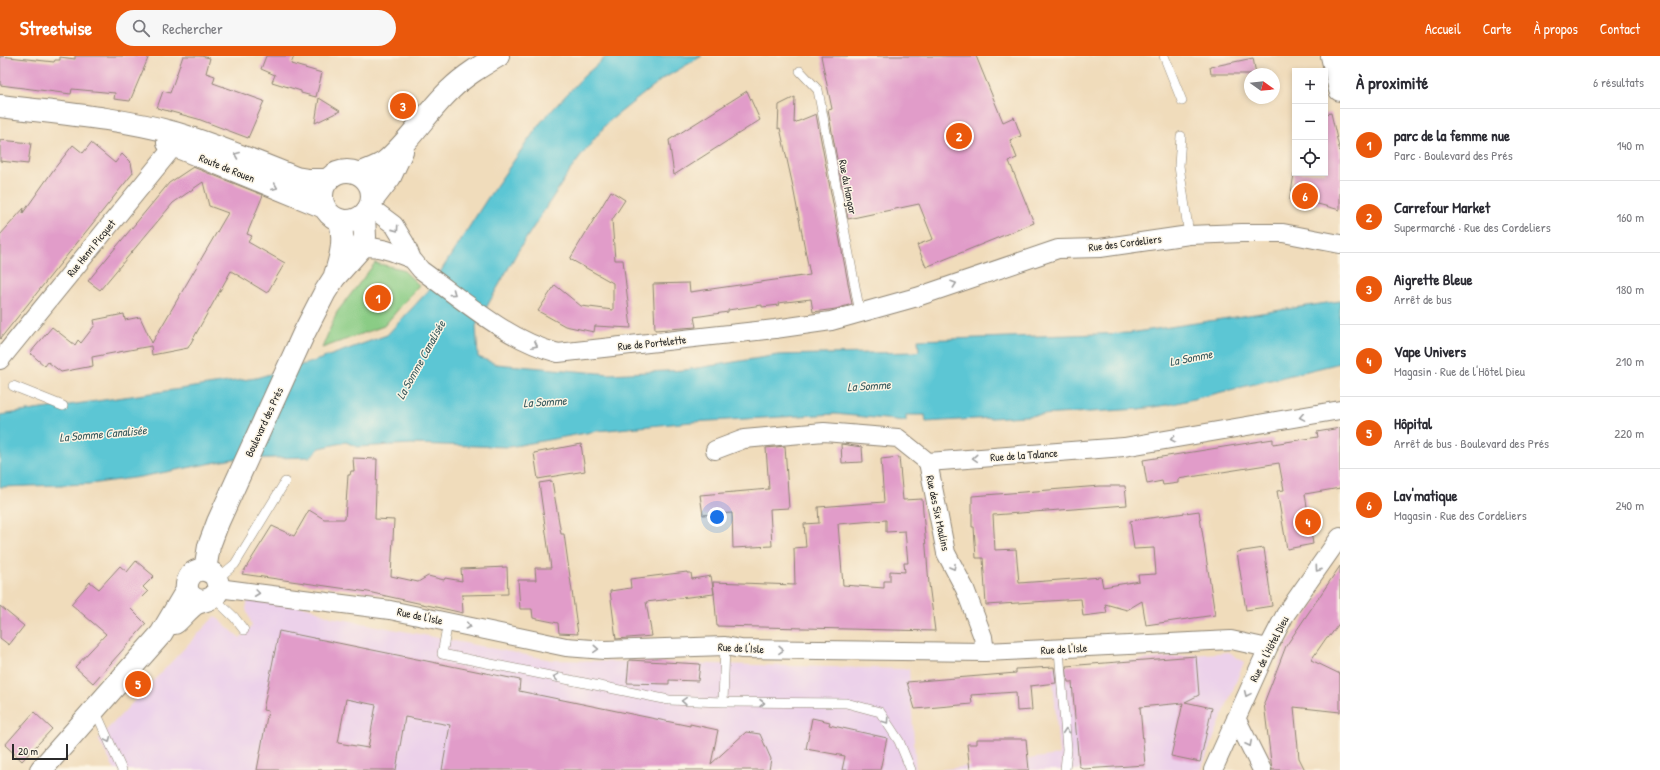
<!DOCTYPE html>
<html lang="fr">
<meta charset="utf-8">
<style>
:root{--surface:#fff;--page:#f7f7f7;--text:#2b2b33;--muted:#7c7c81;--line:#e1e1e2;--accent:#ea580c}
body{margin:0;font-family:"Patrick Hand",sans-serif;background:var(--page);color:var(--text)}
.controls{position:absolute;right:12px;top:12px;display:grid;overflow:hidden;border-radius:0px;box-shadow:0 2px 6px #0003}
.controls button{width:36px;height:36px;display:grid;place-items:center;padding:0;border:0;border-bottom:1px solid var(--line);background:var(--surface);color:var(--text);font:20px sans-serif}
.compass{position:absolute;left:1244px;top:12px;width:36px;height:36px;border-radius:50%;background:var(--surface);box-shadow:0 2px 6px #0003;rotate:105deg}
.scale{position:absolute;left:12px;bottom:10px;width:56px;box-sizing:border-box;padding-left:4px;border:2px solid #2b2b2b;border-top:0;font-size:11px;line-height:14px;white-space:nowrap;color:#2b2b2b;-webkit-text-stroke:3px #fcf5e5;paint-order:stroke}
.you{position:absolute;left:717px;top:461px;width:14px;height:14px;margin:-10px;border:3px solid #fff;border-radius:50%;background:#1a73e8;box-shadow:0 0 0 6px #1a73e833}
.badge{display:grid;place-items:center;width:26px;height:26px;border-radius:50%;background:var(--accent);color:#fff;font-size:13px;font-weight:700}
.pin{position:absolute;translate:-50% -50%;border:2px solid #fff;box-shadow:0 1px 4px #0006}
.list{margin:0;padding:0;list-style:none}
h2{display:flex;justify-content:space-between;align-items:center;height:52px;margin:0;padding:0 16px;font-size:17px}
h2 small{font-size:13px;font-weight:400;color:var(--muted)}
.list li{display:grid;grid-template-columns:26px 1fr auto;gap:12px;align-items:center;box-sizing:border-box;height:72px;padding:0 16px;border-top:1px solid var(--line)}
.list b{display:block;font-size:15px;white-space:nowrap}
.list p{margin:0;font-size:13px;white-space:nowrap;color:var(--muted)}
.list em{font-size:13px;font-style:normal;color:var(--muted)}
.icon{flex:none;width:22px;height:22px;fill:none;stroke:currentColor;stroke-width:2;stroke-linecap:round;stroke-linejoin:round}
.map{position:relative;flex:none;width:1340px;height:714px;overflow:hidden}
header{display:flex;align-items:center;gap:24px;box-sizing:border-box;height:56px;padding:0 20px;background:var(--accent);color:#fff}
header strong{font-size:19px}
nav{display:flex;gap:22px;margin-inline-start:auto;font-size:14px}
.search{width:280px;height:36px;background:var(--page);display:flex;align-items:center;gap:10px;box-sizing:border-box;padding:0 14px;border-radius:22px;color:var(--muted);font-size:15px}
main{display:flex}
aside{flex:1;background:var(--surface)}
.map>svg:first-child{display:block}
.built{fill:#ecd1ea}
.green{fill:#8acc85;stroke:#5a7c58}
.water{fill:#5bc6d4;stroke:#437880}
.building{fill:#e19cc9;fill-rule:evenodd}
.lines{fill:none;stroke-linecap:round;stroke-linejoin:round}
.service-casing{stroke:#8e8473;stroke-width:10}
.minor-casing{stroke:#8e8473;stroke-width:20}
.tertiary-casing{stroke:#8e8473;stroke-width:24}
.primary-casing{stroke:#8e8473;stroke-width:24}
.service{stroke:#fff;stroke-width:9}
.minor{stroke:#fff;stroke-width:18}
.tertiary{stroke:#fff;stroke-width:22}
.primary{stroke:#fff;stroke-width:22}
.oneway{stroke:#a0a0a0}
.labels{text-anchor:middle;stroke-width:3;stroke-linejoin:round;paint-order:stroke}
.street-label{font-size:11px;fill:#2b2b2b;stroke:#fcf5e5}
.water-label{font-size:12px;font-style:italic;fill:#395a5e;stroke:#fcf5e5}
</style>
<header>
<strong>Streetwise</strong>
<div class="search"><svg class="icon" aria-label="search" viewBox="0 0 24 24"><circle cx="10" cy="10" r="6"/><path d="M15 15l6 6"/></svg>Rechercher</div>
<nav><a>Accueil</a><a>Carte</a><a>À propos</a><a>Contact</a></nav>
</header>
<main>
<div class="map">
<svg width="1340" height="714" viewBox="0 0 1340 714">
<rect width="100%" height="100%" fill="#fcf5e5"/>
<filter id="ink" filterUnits="userSpaceOnUse"><feTurbulence type="fractalNoise" baseFrequency=".025" numOctaves="2"/><feDisplacementMap in="SourceGraphic" scale="8" xChannelSelector="R" yChannelSelector="G"/><feConvolveMatrix kernelMatrix="1 2 1 2 8 2 1 2 1" color-interpolation-filters="sRGB"/></filter>
<filter id="wash" filterUnits="userSpaceOnUse"><feTurbulence type="fractalNoise" baseFrequency=".012" numOctaves="4" result="noise"/><feDisplacementMap in="SourceGraphic" scale="16" xChannelSelector="R" yChannelSelector="G"/><feGaussianBlur stdDeviation="0.9" result="paint"/><feColorMatrix in="noise" values="0 0 0 0 0 0 0 0 0 0 0 0 0 0 0 0 0 1.4 0 .05"/><feComposite in="paint" operator="in"/></filter>
<g filter="url(#wash)">
<rect width="100%" height="100%" fill="#f0dcbb"/>
<path class="built" d="M248 543 308 551 331 561 552 604 909 613 916 714H115L98 683 215 560 240 582 252 570 246 553Z
M1229 596 1244 606 1201 714H938L1059 699 1052 611Z"/>
<path class="green" d="M375 207 402 213 419 229 384 270 322 292 337 256Z"/>
<path class="water" d="M607 0H702L661 24 607 67 571 113 518 195 476 270 478 301 496 308 610 318 685 314 778 299 916 296 919 295 918 284 1130 277 1340 245V307L1173 348 1140 353 926 366 925 359H906V365L835 358 691 366 597 375 509 391 412 388 357 391 346 386 320 392 310 401 233 403 140 421 90 428 0 431V359L256 322 312 306 387 279 428 235 487 143 541 66 584 20Z"/>
<g id="blocks">
<path class="building" d="M0 0 54 6 55 4H60V1L75 3V0H149L130 45 114 43 115 37 72 33 71 38 0 29Z
M183 0H201L210 2 206 17 215 20 213 27 264 45 248 82 198 63 157 52 163 35 170 37Z
M266 0H294L291 8 322 17 316 41 301 37V35L272 26 275 19 261 13Z
M821 0H976L1003 66 1014 61 1021 80 1010 84 1017 102 1009 105 1034 167 926 211 917 189 933 183 919 148 848 163 828 54 832 53Z
M1253 2 1256 18H1211L1210 11Z
M747 35 760 64 674 119 669 84Z
M795 41 794 67 816 58 852 248 836 253 813 256 811 243 778 247 779 249 762 251V249L728 254V256L694 261 696 271 655 274 653 228 689 227 690 236 810 219 792 126 780 72 778 73 779 49Z
M319 42 340 55 315 67Z
M1331 57 1340 96V154L1303 144H1290L1294 117H1325V58Z
M0 84 31 87 28 108 0 105Z
M91 87 115 107 122 98 131 107 133 117 0 283V179L24 152 23 157 54 113 73 89 83 97Z
M193 111 263 139 247 178 252 180 248 186 285 207 267 237 231 215 188 292 152 299 151 290 92 301 93 310 61 316 48 306 45 310 30 297 52 271 75 289 78 284 81 287 95 269 94 264 124 258 125 264 140 261 152 287 228 157 209 150 203 126 173 147 100 234 88 225 169 127Z
M611 135 625 144 612 164 615 204H623L631 272 595 270 594 276 565 270 538 255 555 229 581 250 613 254V227L570 203Z
M1340 372V432L1305 438 1313 488 1287 493 1277 435 1284 434 1279 407 1178 423V427L1171 428 1163 429 1162 425 1147 428 1143 404 1273 383V388L1318 381 1317 376Z
M581 388 585 415 538 423 534 397Z
M841 388 862 391 863 406 842 407Z
M785 390 789 452 770 453 772 490 733 492 732 457 703 459 700 439 769 433 766 392Z
M899 401 903 444 922 443 929 528 935 575 717 570 713 526 795 529 794 492 806 491 804 468 819 467 818 451 884 446 881 403ZM886 464V476L905 475 908 507H904L905 516 890 515V525H884V532L843 529 838 468Z
M353 402 377 403 375 463 394 464 391 520 418 526 428 520 444 524 445 522 462 525 461 513 507 511 508 538 462 539 463 557 368 536 242 518 272 470 294 480 309 454 324 463H345L348 419H350L351 415H354Z
M552 425 561 478H564L578 578 559 577 558 567 533 562 532 553H520L518 524H536L535 512H551L539 427Z
M1100 430H1125L1127 449 993 459 995 494 1016 493 1019 527 1101 521 1103 531 1139 525 1138 519 1156 518 1154 492 1134 493 1130 465 1199 455 1215 559 1146 569 1142 545 1127 554 1105 548 1107 557 1083 560 1081 543 986 549 983 502H976L974 471H972V440Z
M1264 492 1272 550 1246 554 1237 496Z
M136 505 154 520 143 531 148 536 131 553 146 568 93 627 75 611 106 578 71 548 90 526 99 533 120 510 127 516Z
M1340 510V566L1330 580 1327 581 1311 604 1340 618V656L1294 651 1299 702 1305 714H1272L1264 647 1286 590Z
M687 516V517H691L692 523 711 520 714 538 646 546 652 580 616 583 610 535 631 532 630 523Z
M0 550 24 570 9 589 0 582Z
M279 575 520 624 519 635 690 670V668L718 674 711 708 746 676 760 678 771 703 769 714H442L450 669 405 661 396 714H257L268 655 263 654ZM346 643 376 649 368 692 338 687Z
M1196 600 1199 639 1185 646 1212 652 1200 706 1171 700 1183 647 1140 651 1145 709 1084 713 1079 710 1072 626H1068L1066 610Z
M629 604 700 608 698 625 669 624V628L627 627Z
M1054 611 1056 627 1030 630 1032 654 1017 655 1016 636 971 639 972 648 915 653 907 626 1016 617V613Z
M34 656 52 673 22 705 5 689Z
M812 662 830 666 829 669 887 682 880 714H842L845 700 806 693Z
M977 683H1026L1029 714H970L967 688H977Z"/>
</g>
</g>
<g filter="url(#ink)">
<use href="#blocks" fill-opacity="0" stroke="#8e8473" stroke-width="1"/>
<g class="lines">
<defs>
<path id="service" d="M1164 0 1182 45
M800 15 818 34 860 257
M1181 80 1179 110 1189 179
M13 330 63 350
M217 523 235 508 285 426
M213 541 234 561 244 574
M448 566 442 598 669 644 723 646 846 647 880 656 899 685 911 714
M1059 594 1067 693 1065 714
M723 646 725 590
M95 654 122 714"/>
<path id="minor" d="M370 151 394 169 405 187 412 203 421 214C463 244 507 284 558 297L775 273 831 265 917 241 1058 193 1100 192 1189 179 1242 177H1283L1340 188
M361 192C379 189 395 197 412 203
M0 304 174 90 178 78
M715 394 744 383 824 376 898 382 928 406 1124 391 1340 354
M928 406 946 497 965 533 983 581 985 596
M218 532 390 554 566 591 605 594 725 590 741 593 985 596 1231 584 1268 592
M1236 662 1262 714
M1213 714 1268 592 1285 559 1340 481"/>
<path id="tertiary" d="M1332 0 1340 34"/>
<path id="primary" d="M0 50C57 57 120 62 175 77 216 89 256 106 296 122L308 124H328
M168 87 324 151
M322 140a25 25 0 1 1 50 0a25 25 0 1 1-50 0Z
M360 118C368 114 378 111 385 106 410 85 427 56 450 34 464 20 481 10 498 0
M373 143 390 121 402 95
M335 219C341 201 345 184 340 165
M205 514 209 490 218 466 304 277 325 236 334 222 361 192 365 181 364 160
M175 567C182 561 188 553 195 548 205 543 220 544 218 528 217 523 215 518 210 516 189 504 174 542 203 545
M41 714 161 578 187 534"/>
</defs>
<use href="#service" class="service-casing"/>
<use href="#minor" class="minor-casing"/>
<use href="#tertiary" class="tertiary-casing"/>
<use href="#primary" class="primary-casing"/>
<use href="#service" class="service"/>
<use href="#minor" class="minor"/>
<use href="#tertiary" class="tertiary"/>
<use href="#primary" class="primary"/>
</g>
<defs><path id="oneway-chevron" d="M-2-3.5L2.5 0L-2 3.5" fill="none" stroke-width="1.6" stroke-linecap="round" stroke-linejoin="round"/></defs>
<g class="oneway">
<use href="#oneway-chevron" transform="translate(237 99) rotate(-158)"/>
<use href="#oneway-chevron" transform="translate(275 131) rotate(22)"/>
<use href="#oneway-chevron" transform="translate(396 173) rotate(55)"/>
<use href="#oneway-chevron" transform="translate(954 228) rotate(-19)"/>
<use href="#oneway-chevron" transform="translate(453 237) rotate(36)"/>
<use href="#oneway-chevron" transform="translate(535 289) rotate(27)"/>
<use href="#oneway-chevron" transform="translate(1302 361) rotate(170)"/>
<use href="#oneway-chevron" transform="translate(1173 383) rotate(170)"/>
<use href="#oneway-chevron" transform="translate(975 402) rotate(176)"/>
<use href="#oneway-chevron" transform="translate(953 511) rotate(61)"/>
<use href="#oneway-chevron" transform="translate(1318 513) rotate(125)"/>
<use href="#oneway-chevron" transform="translate(257 537) rotate(7)"/>
<use href="#oneway-chevron" transform="translate(468 570) rotate(12)"/>
<use href="#oneway-chevron" transform="translate(596 593) rotate(4)"/>
<use href="#oneway-chevron" transform="translate(781 594) rotate(1)"/>
<use href="#oneway-chevron" transform="translate(556 621) rotate(-169)"/>
<use href="#oneway-chevron" transform="translate(1247 638) rotate(114)"/>
<use href="#oneway-chevron" transform="translate(684 645) rotate(-177)"/>
<use href="#oneway-chevron" transform="translate(762 647)"/>
<use href="#oneway-chevron" transform="translate(886 665) rotate(56)"/>
<use href="#oneway-chevron" transform="translate(1066 675) rotate(-95)"/>
<use href="#oneway-chevron" transform="translate(108 684) rotate(66)"/>
<use href="#oneway-chevron" transform="translate(1249 688) rotate(63)"/>
</g>
</g>
<g class="labels">
<g class="street-label">
<text transform="translate(227 112) rotate(22)" y="4">Route de Rouen</text>
<text transform="translate(848 131) rotate(79)" y="4">Rue du Hangar</text>
<text transform="translate(1125 187) rotate(-7)" y="4">Rue des Cordeliers</text>
<text transform="translate(91 192) rotate(-51)" y="4">Rue Henri Picquet</text>
<text transform="translate(652 287) rotate(-6)" y="4">Rue de Portelette</text>
<text transform="translate(264 366) rotate(-65)" y="4">Boulevard des Prés</text>
<text transform="translate(1024 399) rotate(-4)" y="4">Rue de la Talance</text>
<text transform="translate(938 457) rotate(78)" y="4">Rue des Six Moulins</text>
<text transform="translate(420 560) rotate(12)" y="4">Rue de l'Isle</text>
<text transform="translate(741 592) rotate(3)" y="4">Rue de l'Isle</text>
<text transform="translate(1064 593) rotate(-3)" y="4">Rue de l'Isle</text>
<text transform="translate(1269 593) rotate(-63)" y="4">Rue de l'Hôtel Dieu</text>
</g>
<g class="water-label">
<text transform="translate(1191 302) rotate(-11)" y="4">La Somme</text>
<text transform="translate(421 304) rotate(-61)" y="4">La Somme Canalisée</text>
<text transform="translate(869 330) rotate(-3)" y="4">La Somme</text>
<text transform="translate(545 346) rotate(-3)" y="4">La Somme</text>
<text transform="translate(103 378) rotate(-5)" y="4">La Somme Canalisée</text>
</g>
</g>
</svg>
<div class="controls">
<button>+</button>
<button>−</button>
<button><svg class="icon" aria-label="locate" viewBox="0 0 24 24"><circle cx="12" cy="12" r="6"/><path d="M12 2v4M12 18v4M2 12h4M18 12h4"/></svg></button>
</div>
<svg class="compass" viewBox="-18 -18 36 36"><path d="M0-13l5 13h-10z" fill="#e53935"/><path d="M0 13l5-13h-10z" fill="#7c7c81"/></svg>
<div class="scale">20 m</div>
<div class="you"></div>
<div class="pin badge" style="left:378px;top:242px">1</div>
<div class="pin badge" style="left:959px;top:80px">2</div>
<div class="pin badge" style="left:403px;top:50px">3</div>
<div class="pin badge" style="left:1308px;top:466px">4</div>
<div class="pin badge" style="left:138px;top:628px">5</div>
<div class="pin badge" style="left:1305px;top:140px">6</div>
</div>
<aside>
<h2>À proximité<small>6 résultats</small></h2>
<ul class="list">
<li><span class="badge">1</span><div><b>parc de la femme nue</b><p>Parc · Boulevard des Prés</p></div><em>140 m</em></li>
<li><span class="badge">2</span><div><b>Carrefour Market</b><p>Supermarché · Rue des Cordeliers</p></div><em>160 m</em></li>
<li><span class="badge">3</span><div><b>Aigrette Bleue</b><p>Arrêt de bus</p></div><em>180 m</em></li>
<li><span class="badge">4</span><div><b>Vape Univers</b><p>Magasin · Rue de l'Hôtel Dieu</p></div><em>210 m</em></li>
<li><span class="badge">5</span><div><b>Hôpital</b><p>Arrêt de bus · Boulevard des Prés</p></div><em>220 m</em></li>
<li><span class="badge">6</span><div><b>Lav'matique</b><p>Magasin · Rue des Cordeliers</p></div><em>240 m</em></li>
</ul>
</aside>
</main>
